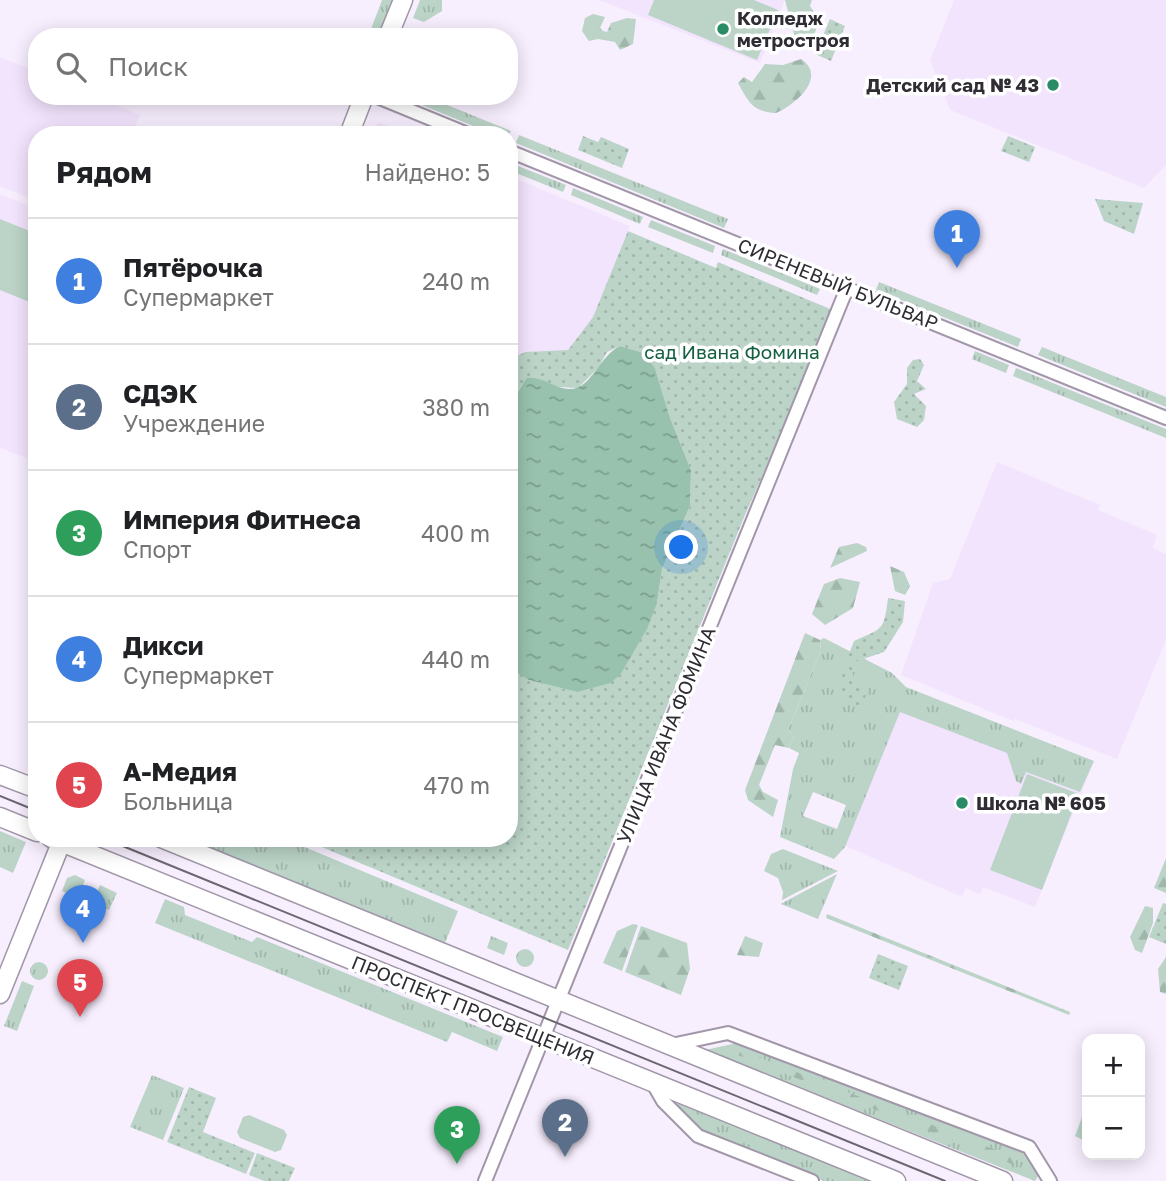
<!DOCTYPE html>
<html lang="ru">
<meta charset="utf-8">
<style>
:root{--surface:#fff;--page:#f6f6f6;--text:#202124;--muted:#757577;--line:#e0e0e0;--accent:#111827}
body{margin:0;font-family:"Golos Text",sans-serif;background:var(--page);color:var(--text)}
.controls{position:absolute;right:21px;bottom:21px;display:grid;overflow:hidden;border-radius:14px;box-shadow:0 4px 18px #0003}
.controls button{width:63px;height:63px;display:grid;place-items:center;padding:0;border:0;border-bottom:2px solid var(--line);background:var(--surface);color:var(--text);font:35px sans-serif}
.you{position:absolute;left:682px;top:548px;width:24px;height:24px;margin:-18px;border:5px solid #fff;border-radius:50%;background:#1a73e8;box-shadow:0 0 0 10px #1a73e833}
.badge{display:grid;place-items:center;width:46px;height:46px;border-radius:50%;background:var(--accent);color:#fff;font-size:23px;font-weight:700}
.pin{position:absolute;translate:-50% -58px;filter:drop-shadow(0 2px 4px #0008)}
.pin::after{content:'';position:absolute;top:37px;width:24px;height:21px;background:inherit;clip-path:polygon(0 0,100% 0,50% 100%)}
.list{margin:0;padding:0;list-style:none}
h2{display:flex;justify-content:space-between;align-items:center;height:91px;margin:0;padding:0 28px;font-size:30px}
h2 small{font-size:23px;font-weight:400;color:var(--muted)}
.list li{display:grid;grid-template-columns:46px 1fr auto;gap:21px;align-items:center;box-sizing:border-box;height:126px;padding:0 28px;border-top:2px solid var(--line)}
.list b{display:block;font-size:26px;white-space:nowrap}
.list p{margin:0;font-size:23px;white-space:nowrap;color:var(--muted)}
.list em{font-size:23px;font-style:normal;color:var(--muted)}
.icon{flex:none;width:38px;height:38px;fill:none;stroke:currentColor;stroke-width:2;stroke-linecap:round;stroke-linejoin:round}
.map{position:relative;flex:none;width:1166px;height:1181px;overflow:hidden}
.search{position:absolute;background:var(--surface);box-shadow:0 4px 18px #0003;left:28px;top:28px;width:490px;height:77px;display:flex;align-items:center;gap:18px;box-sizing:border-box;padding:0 24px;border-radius:28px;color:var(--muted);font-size:26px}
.panel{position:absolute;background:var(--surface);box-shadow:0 4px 18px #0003;left:28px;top:126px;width:490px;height:721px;border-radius:28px}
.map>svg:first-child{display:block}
.built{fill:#f2e4fd}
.grass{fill:url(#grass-tufts);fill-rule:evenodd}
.forest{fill:url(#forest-firs)}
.park{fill:url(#park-dots)}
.pitch{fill:#bbd4c7}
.water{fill:url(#water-ripples)}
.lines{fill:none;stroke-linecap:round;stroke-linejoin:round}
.street-casing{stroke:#a197a9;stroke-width:16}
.secondary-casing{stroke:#a197a9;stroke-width:21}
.street{stroke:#fff;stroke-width:12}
.secondary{stroke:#fff;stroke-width:18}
.tram{stroke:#6b666f;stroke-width:2}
.poi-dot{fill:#2a8c66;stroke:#fff;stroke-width:2.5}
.labels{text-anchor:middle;stroke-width:7;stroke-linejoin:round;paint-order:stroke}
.poi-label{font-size:19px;font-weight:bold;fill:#302c33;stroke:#fff;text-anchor:start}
.street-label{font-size:19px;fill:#302c33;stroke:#fff}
.park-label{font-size:19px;fill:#155f43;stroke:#fff}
</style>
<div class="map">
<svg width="1166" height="1181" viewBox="0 0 1166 1181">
<defs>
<pattern id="grass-tufts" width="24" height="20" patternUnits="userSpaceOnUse" patternTransform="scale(1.75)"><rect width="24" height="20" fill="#bbd4c7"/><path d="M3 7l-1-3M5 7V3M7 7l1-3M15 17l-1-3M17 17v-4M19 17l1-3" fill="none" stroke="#a1b6ab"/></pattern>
<pattern id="forest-firs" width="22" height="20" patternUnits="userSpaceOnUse" patternTransform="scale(1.75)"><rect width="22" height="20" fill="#bbd4c7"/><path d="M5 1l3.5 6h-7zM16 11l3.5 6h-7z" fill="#a1b6ab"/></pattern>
<pattern id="park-dots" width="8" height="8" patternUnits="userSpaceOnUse" patternTransform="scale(1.75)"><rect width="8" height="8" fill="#bbd4c7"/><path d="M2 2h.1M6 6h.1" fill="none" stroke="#a1b6ab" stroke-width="1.8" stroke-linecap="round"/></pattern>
<pattern id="water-ripples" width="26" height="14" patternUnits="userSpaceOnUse" patternTransform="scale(1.75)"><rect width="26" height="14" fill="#98c2ad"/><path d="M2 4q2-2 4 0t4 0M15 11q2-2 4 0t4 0" fill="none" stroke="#7c9e8d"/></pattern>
</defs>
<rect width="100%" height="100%" fill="#f8effe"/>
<path class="built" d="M599 0H785L760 63Z
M954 0H1166V165L1144 188 950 110 930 60Z
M0 57 37 72V96H95L140 115 132 135H37V201L0 186Z
M378 122 409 135H373Z
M509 176 630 226 593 317 568 350 526 352 517 356 509 353Z
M0 194 37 209V462L0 448Z
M997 462 1100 505 1098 510 1157 535 1153 548 1166 554V640L1117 759 1015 719 1013 721 901 675 933 583 950 579Z
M889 697 1094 761 1035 907 983 887 980 894 966 888 962 897 834 841Z"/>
<path class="grass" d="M382 0H394L381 33 371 29Z
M420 0H442V11L424 22 413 18Z
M400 96H425L511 131 509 135H495Z
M519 135 728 219 724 228 516 143Z
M513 164 566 185 563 192 511 171Z
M573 188 643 217 640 224 571 195Z
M651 220 715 246 713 253 648 227Z
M723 249 820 289 817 295 721 255Z
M879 282 1021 339 1018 347 876 290Z
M1042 347 1166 397V407L1038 355Z
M975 351 1009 365 1006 373 972 359Z
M1016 368 1166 429V438L1013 376Z
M824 638 892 673 906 687 1094 761 1080 792 1026 772 1021 784 1016 781 1007 753 900 712 845 847 834 859 780 837 793 769 799 753 789 748 794 737 788 730 821 650 820 640ZM813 792 846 805 837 829 803 816Z
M0 831 26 842 13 873 0 867Z
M200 838H283L458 911 445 943 198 843Z
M783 849 838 871 782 900 783 892 778 878 764 871 771 854Z
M837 874 818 919 781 904 786 901Z
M75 875 85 880 78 898 62 891 67 878Z
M100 885 117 893 109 910 92 903Z
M165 899 184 907 185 915 252 942 257 937 503 1037 497 1051 452 1032 447 1042 155 923Z
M491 936 508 943 504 955 487 948Z
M516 958a9 9 0 1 1 18 0a9 9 0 1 1-18 0Z
M30 971a9 9 0 1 1 18 0a9 9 0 1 1-18 0Z
M22 981 34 986 17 1031 4 1026Z
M737 1043 1025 1154 1038 1176 1035 1181 705 1050Z
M152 1075 184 1088 163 1140 130 1127Z
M679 1102 873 1181H824L709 1136 677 1106Z
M1085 1109 1087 1110V1142L1075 1136Z"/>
<path class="forest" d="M785 0H812L810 6 820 21 811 41 802 43 795 38Z
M593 14 605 17 600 28 603 31 607 32 611 23 627 18 636 19 633 44 620 50 615 42 598 39 589 41 582 31 585 18Z
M801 59C828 77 795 105 776 113 753 112 749 103 738 83L744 77 752 82 765 64 783 65Z
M857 543 866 547 867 551 830 568 839 547Z
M890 566 904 572 910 586 905 595 895 591Z
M840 578 860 582 853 608 825 625 812 614 824 584Z
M805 633 820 640 821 650 788 730 794 737 789 748 775 745 759 785 763 792 778 800 773 817 748 800 745 790Z
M1166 858V893L1154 888Z
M1145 906 1153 908V923L1142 953 1135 950 1130 937Z
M827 914 1070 1012 1069 1015 826 918Z
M633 924 638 925 622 971 603 963 617 931Z
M641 926 687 943 690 969 681 995 625 972Z
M745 936 763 943 759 957 737 955Z
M1166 957V994L1160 992 1158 969Z
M740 1050 1016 1158 1014 1165 738 1055Z"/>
<path class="park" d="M830 19 845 26 831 61 815 54Z
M583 136 598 142 601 137 629 149 622 168 578 150Z
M1008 136 1035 147 1029 162 1001 151Z
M1095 199 1143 203 1134 234 1104 221Z
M628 231 716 268 718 262 835 311 745 515 568 950 305 840 509 838V668L530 680 577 692 657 603 662 569 690 506 691 470 670 418 655 368 644 353 620 346 607 352 599 367 578 388 522 385 509 405V353L517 356 525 352 568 350 593 317Z
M920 359 924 365 917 381 926 389 914 394 926 406 924 420 917 427 897 419 894 402 907 384V368L913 360Z
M888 598 905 601 903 622 884 652 854 662C849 677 856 683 868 691L860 708 846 701 837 685 854 641C883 628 884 631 888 598Z
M1163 903 1166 904V944L1149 937Z
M878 954 908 966 899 990 869 978Z
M189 1087 216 1098 203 1132 255 1153 246 1174 167 1142Z
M257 1153 295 1168 289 1181H264L249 1175Z"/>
<path class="pitch" d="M654 0H754L778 10 757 60 648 15Z
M0 219 37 234V305L0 290Z
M1027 774 1079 794 1042 890 990 870Z
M249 1115 284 1130 287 1135 281 1150 275 1152 240 1138 237 1132 243 1117Z"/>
<path class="water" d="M620 346 644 353 655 368 670 418 691 470 690 506 662 569 657 603 647 629 620 675 610 683 577 692 529 680 509 668V405L527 378C543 376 556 390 571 389 592 388 600 355 620 346Z"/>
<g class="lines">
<defs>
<path id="street" d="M375 96 470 135
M509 151 1166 418
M671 1045 728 1033 1029 1147 1050 1181
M652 1082 663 1101 698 1136 812 1181
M485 1181 847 288"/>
<path id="secondary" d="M388 37 403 0
M349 135 364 96
M0 775 37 789
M0 817 37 832
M51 838 896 1181
M161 838 1003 1181
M0 994 63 838"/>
</defs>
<use href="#street" class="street-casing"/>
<use href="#secondary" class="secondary-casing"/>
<use href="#street" class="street"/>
<use href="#secondary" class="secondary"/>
<path class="tram" d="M0 796 37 811
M103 838 945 1181"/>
</g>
<g class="poi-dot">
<circle cx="723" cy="29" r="7"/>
<circle cx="1053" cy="85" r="7"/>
<circle cx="962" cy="803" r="7"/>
</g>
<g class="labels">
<g class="poi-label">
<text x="737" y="25">Колледж<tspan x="737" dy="22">метростроя</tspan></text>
<text x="1039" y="92" text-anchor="end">Детский сад № 43</text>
<text x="976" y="810">Школа № 605</text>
</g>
<g class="street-label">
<text transform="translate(838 284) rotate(22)" y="7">СИРЕНЕВЫЙ БУЛЬВАР</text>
<text transform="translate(666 735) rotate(-68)" y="7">УЛИЦА ИВАНА ФОМИНА</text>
<text transform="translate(473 1010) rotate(22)" y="7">ПРОСПЕКТ ПРОСВЕЩЕНИЯ</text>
</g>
<g class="park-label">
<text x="732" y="359">сад Ивана Фомина</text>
</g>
</g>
</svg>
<div class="controls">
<button>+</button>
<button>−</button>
</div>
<div class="you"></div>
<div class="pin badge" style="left:957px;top:268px;background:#3f7fe0">1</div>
<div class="pin badge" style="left:565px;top:1157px;background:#5c6f8a">2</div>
<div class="pin badge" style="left:457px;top:1164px;background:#2e9e5b">3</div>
<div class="pin badge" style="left:83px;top:943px;background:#3f7fe0">4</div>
<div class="pin badge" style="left:80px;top:1017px;background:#e0444e">5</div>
<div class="search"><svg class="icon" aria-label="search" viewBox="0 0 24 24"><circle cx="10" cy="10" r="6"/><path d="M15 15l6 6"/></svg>Поиск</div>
<section class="panel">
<h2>Рядом<small>Найдено: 5</small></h2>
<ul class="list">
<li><span class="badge" style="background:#3f7fe0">1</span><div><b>Пятёрочка</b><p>Супермаркет</p></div><em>240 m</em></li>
<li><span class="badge" style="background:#5c6f8a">2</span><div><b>СДЭК</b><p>Учреждение</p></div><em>380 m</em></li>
<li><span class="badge" style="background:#2e9e5b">3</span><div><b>Империя Фитнеса</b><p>Спорт</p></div><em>400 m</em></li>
<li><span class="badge" style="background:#3f7fe0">4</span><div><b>Дикси</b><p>Супермаркет</p></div><em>440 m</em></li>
<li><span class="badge" style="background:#e0444e">5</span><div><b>А-Медия</b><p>Больница</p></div><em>470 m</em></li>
</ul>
</section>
</div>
